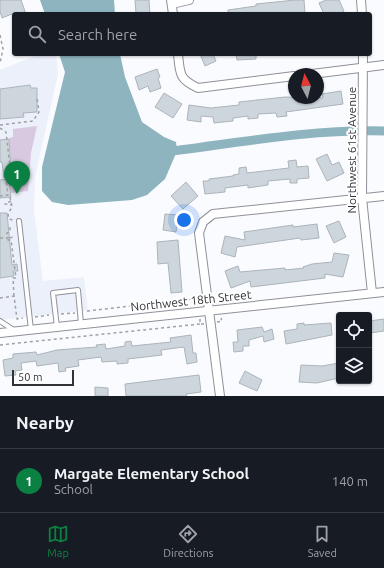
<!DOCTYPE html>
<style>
:root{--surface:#171b24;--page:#20242c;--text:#f1f3f6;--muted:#9ea1a6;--line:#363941;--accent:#0b8043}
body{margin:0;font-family:Ubuntu,sans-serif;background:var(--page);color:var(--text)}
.controls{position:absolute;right:12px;bottom:12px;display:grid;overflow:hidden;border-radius:4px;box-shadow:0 1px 3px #0004}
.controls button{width:36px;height:36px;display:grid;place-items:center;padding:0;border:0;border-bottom:1px solid var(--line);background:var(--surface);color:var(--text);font:20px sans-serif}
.compass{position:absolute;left:288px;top:68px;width:36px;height:36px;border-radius:50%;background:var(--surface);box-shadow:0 1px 3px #0004;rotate:353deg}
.scale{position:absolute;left:12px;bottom:10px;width:62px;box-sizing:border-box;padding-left:4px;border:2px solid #303235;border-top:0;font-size:11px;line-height:14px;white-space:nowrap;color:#303235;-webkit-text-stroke:3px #fff;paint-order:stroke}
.you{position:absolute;left:184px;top:220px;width:14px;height:14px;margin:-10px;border:3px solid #fff;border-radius:50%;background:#1a73e8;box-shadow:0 0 0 6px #1a73e833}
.badge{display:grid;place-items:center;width:26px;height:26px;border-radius:50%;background:var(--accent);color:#fff;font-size:13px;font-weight:700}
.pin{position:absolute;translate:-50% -33px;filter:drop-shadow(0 1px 2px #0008)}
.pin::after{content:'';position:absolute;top:21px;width:14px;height:12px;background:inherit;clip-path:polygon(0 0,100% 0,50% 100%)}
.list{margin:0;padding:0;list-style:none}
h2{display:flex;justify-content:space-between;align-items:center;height:52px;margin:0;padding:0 16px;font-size:17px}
h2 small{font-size:13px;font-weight:400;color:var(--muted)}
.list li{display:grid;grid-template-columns:26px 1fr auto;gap:12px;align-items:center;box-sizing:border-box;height:64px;padding:0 16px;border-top:1px solid var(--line)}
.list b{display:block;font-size:15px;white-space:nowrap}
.list p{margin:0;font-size:13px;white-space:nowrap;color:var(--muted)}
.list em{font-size:13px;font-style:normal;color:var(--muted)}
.icon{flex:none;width:22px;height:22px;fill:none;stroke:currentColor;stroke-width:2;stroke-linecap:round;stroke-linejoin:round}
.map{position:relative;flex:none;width:384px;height:396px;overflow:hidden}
.search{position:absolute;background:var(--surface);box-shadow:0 1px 3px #0004;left:12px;right:12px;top:12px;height:44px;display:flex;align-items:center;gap:10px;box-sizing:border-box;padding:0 14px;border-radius:4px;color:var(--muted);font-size:15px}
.sheet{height:116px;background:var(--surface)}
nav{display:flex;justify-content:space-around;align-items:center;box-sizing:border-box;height:56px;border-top:1px solid var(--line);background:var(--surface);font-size:11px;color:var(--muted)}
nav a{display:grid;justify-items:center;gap:2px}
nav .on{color:var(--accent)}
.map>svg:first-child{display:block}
.built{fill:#ecf0fa}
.green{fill:#d9c9e0}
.water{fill:#8eb4c0}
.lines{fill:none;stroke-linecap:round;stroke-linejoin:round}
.canal{stroke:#8eb4c0;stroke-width:9}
.building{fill:#ced6dd;stroke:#acb4ba}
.service-casing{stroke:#8e9199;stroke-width:6}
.minor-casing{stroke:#8e9199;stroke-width:10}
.path{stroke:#9fa1a4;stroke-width:1.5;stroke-dasharray:3 3;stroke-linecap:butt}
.service{stroke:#fff;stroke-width:4}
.minor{stroke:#fff;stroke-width:8}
.labels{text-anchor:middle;stroke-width:4;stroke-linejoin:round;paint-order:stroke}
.street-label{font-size:12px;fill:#303235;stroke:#fff}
</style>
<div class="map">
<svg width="384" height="396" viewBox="0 0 384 396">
<rect width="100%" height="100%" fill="#fafbff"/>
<path class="built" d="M40 54H56L58 74 35 177 34 211 43 281 84 277 88 310 0 320V70Z"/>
<path class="green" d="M37 126 31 153 28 191 11 193 9 173 12 168 9 138 13 137V129Z"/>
<path class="water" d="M40 0H114L115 14H45Z
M59 54H120L125 77 142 122 164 137 176 142 177 151 165 179 147 195 132 200 68 205 52 202 42 191V167L65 72Z"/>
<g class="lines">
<path class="canal" d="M165 152C237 143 311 129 384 131"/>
</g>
<path class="building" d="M0 0H21L26 14H12L2 18 0 11Z
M135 0H149L150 14H136Z
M295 0H304L305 13 228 14V10L256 6V4Z
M326 0H339L344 11 339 14H324L319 3Z
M200 54H213L216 61 205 66Z
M236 54H256V59L237 60Z
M157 69 160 77 158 78 161 88 150 92 148 86 139 90 135 77Z
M30 85 31 88H37V112L23 113 24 117 0 119V89Z
M341 91 343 104 286 112 287 116 277 117 276 113 258 114V118L248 119V116L233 118V121L214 123 213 117 201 116V122L187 120 189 105 211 108 239 105V102L285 97 323 98 322 94Z
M164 93 182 104 173 118 155 107Z
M9 139 11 168 4 178 2 162H0V140Z
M327 154 332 165 339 162 344 173 327 181 316 159Z
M296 160 297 167 308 166 309 178 297 179V183H290V179L268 181V185L248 188V185L225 188V192L205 194 203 181H209V179L233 176V175L239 174V168L246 167 247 173 289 168 288 161Z
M9 179 11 197 0 198V180Z
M186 182 198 196 183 209 171 196Z
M0 213H7L12 265 17 264 18 271H13L14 276 0 278Z
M165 214 178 215 176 232 163 230Z
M339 221 346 237 334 243 326 226Z
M317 224 319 238 301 240 300 238 237 247 235 257 221 253 225 236 245 240 244 232 293 225V227Z
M178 240 182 292 171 293 168 263 158 264 157 242Z
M334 253 349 255 343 277 325 274V278L251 287 250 281 231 288 225 271 238 266 240 272 285 268V270L304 268 303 267 312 264 332 262Z
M384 319V331L370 333 369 321Z
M304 323V325L331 323 332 335 286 344 284 331 297 329V324Z
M262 327 264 332 272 329 274 339 264 342 263 336 249 340V346H243V351L234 352 233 342H238L237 330Z
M191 335 193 353H196L197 362 187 364 184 347 161 350 162 355 128 359V363L117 364V361L102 362 101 357 78 360 79 366 65 368 66 371 59 372 58 363 37 366 36 361 21 363 22 370 15 371 16 375 5 376 3 360 13 358V354L36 352 37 355 57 350 97 347 96 345 105 344 106 349 125 346V342L131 341 132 346 171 342 170 338Z
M339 363V378L317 383 299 382 301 365 322 366Z
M245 371 262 380 257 391 239 383Z
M199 375 201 392 186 394 187 396H126L125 384Z
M95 387 108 388V396H95Z"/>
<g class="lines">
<defs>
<path id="service" d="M19 221 31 330
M0 321 15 331
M57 327 53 293 78 290 81 324"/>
<path id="minor" d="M171 0 173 14
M361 0 362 14
M172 4 189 0
M178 54C180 74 179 79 198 88L294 76
M363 54 362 198 372 293
M312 74 384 65
M0 333 384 292
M220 396 199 233 203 222 213 214 384 196"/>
</defs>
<use href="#service" class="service-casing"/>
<use href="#minor" class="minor-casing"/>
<path class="path" d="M0 35 3 49 0 63
M0 125 33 121 39 112 37 98
M0 128 6 132 10 167 5 172 8 195 0 196
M10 197 12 207 8 214 9 219 13 220
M11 201 5 204 12 205
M0 238H8L7 233 10 232V228L13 227
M14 296 13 278H16L11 240H8V238L15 237
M0 298 14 296 17 319 23 318
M193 299 199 298
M87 311 193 299 195 304
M61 314 75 313
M35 317 49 315
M200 319V324H204
M217 322 222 321 221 318
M0 345 200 324"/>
<use href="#service" class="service"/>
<use href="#minor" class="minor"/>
</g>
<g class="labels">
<g class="street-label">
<text transform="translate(352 150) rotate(-90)" y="4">Northwest 61st Avenue</text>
<text transform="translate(191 301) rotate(-6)" y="4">Northwest 18th Street</text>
</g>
</g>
</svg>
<div class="controls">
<button><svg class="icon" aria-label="locate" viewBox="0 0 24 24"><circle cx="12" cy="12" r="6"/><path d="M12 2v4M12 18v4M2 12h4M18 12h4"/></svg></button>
<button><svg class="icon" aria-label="layers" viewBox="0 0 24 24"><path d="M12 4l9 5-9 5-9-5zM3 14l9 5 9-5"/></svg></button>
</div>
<svg class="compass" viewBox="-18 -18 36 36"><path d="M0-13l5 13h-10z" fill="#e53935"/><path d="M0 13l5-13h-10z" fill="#9ea1a6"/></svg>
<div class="scale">50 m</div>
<div class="you"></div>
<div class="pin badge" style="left:17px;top:194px">1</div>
<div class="search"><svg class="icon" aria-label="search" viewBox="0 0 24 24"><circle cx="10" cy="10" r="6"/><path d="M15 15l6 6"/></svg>Search here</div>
</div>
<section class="sheet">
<h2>Nearby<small></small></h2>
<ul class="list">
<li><span class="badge">1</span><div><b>Margate Elementary School</b><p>School</p></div><em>140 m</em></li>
</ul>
</section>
<nav>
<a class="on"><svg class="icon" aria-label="map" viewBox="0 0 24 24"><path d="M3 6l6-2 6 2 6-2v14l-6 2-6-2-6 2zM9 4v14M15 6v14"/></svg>Map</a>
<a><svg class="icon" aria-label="directions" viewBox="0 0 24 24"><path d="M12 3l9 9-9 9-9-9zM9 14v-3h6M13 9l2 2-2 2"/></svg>Directions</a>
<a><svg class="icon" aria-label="saved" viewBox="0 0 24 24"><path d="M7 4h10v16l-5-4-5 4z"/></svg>Saved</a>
</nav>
